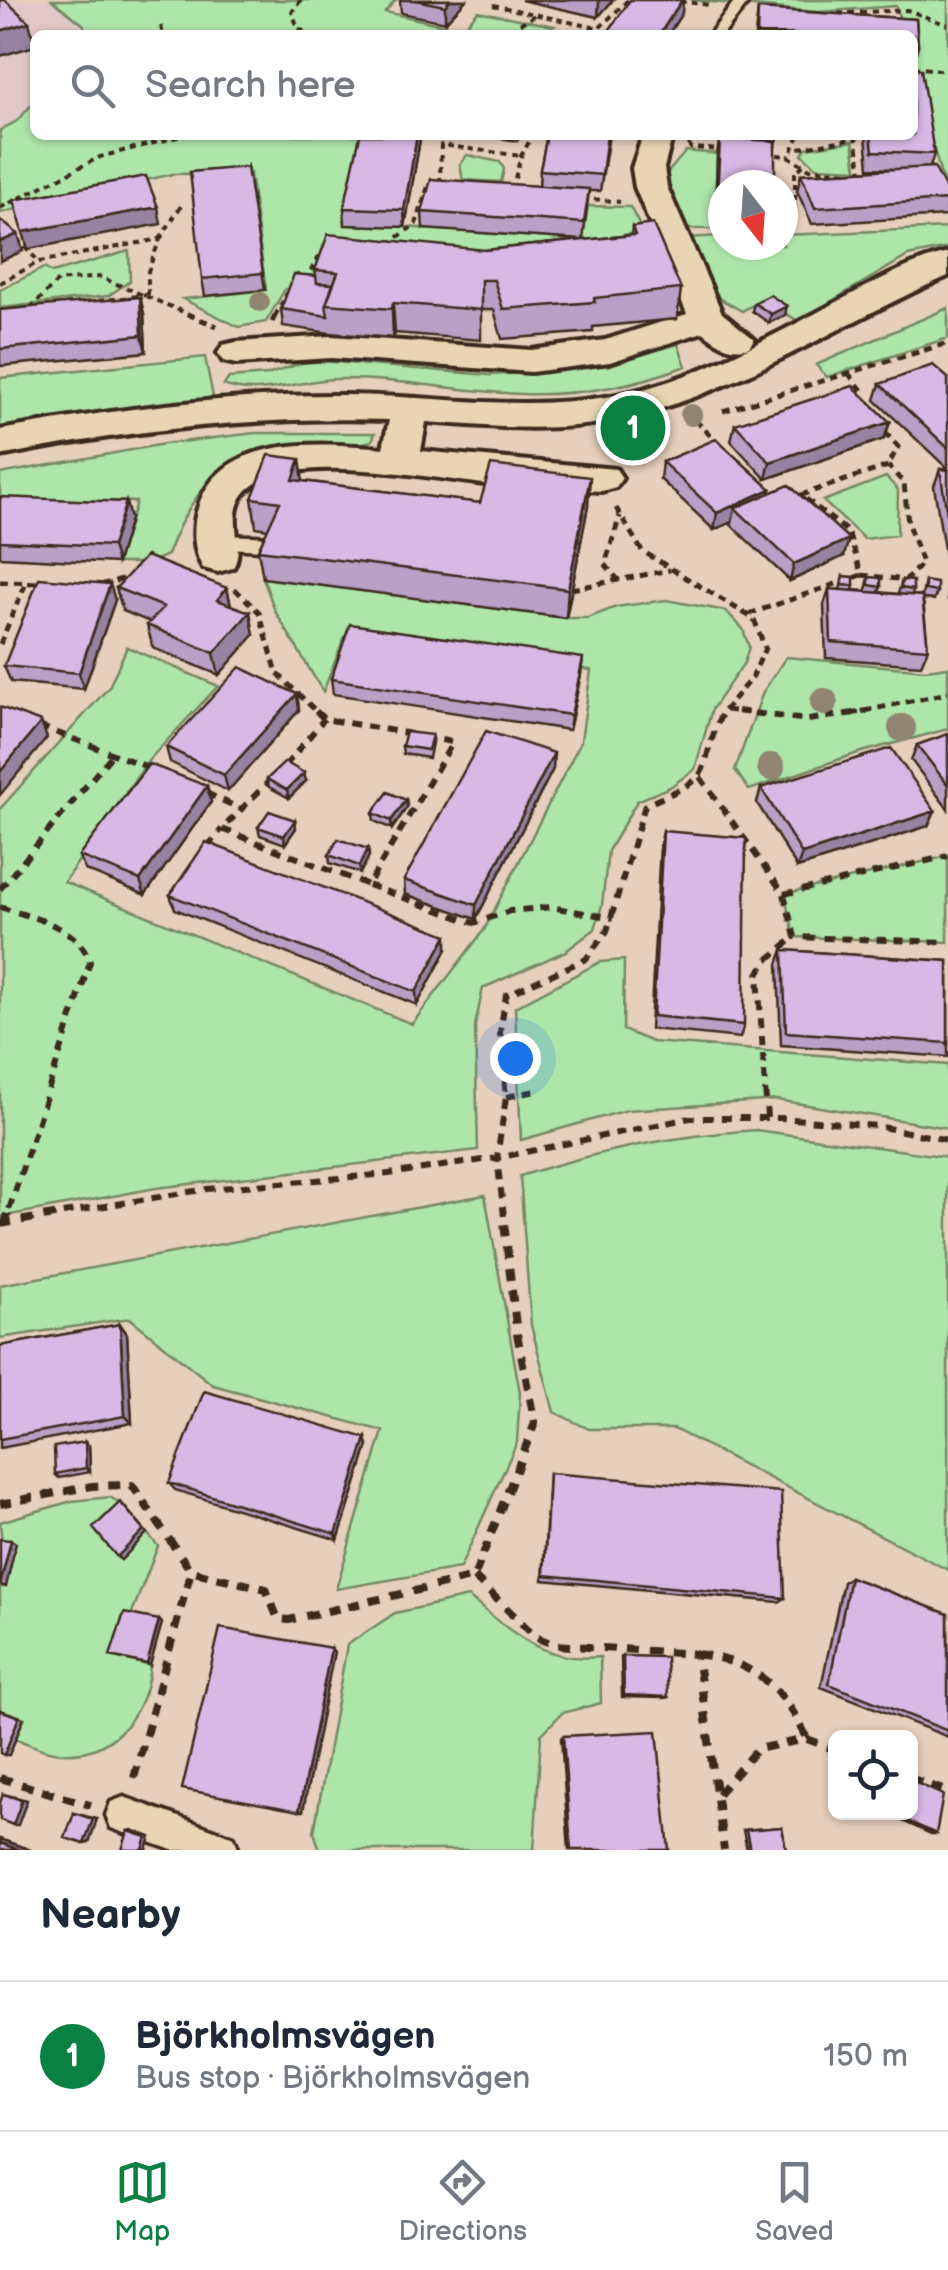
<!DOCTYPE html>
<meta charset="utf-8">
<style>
:root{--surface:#fff;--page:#f2f2f3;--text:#1f2937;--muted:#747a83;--line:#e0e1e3;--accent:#0b8043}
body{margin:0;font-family:"Balsamiq Sans",sans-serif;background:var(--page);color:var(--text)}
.controls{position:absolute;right:30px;bottom:30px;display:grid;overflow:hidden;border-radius:15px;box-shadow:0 2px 8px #0004}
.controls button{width:90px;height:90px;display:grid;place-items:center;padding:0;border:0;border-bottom:2px solid var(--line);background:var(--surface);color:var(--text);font:50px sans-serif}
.compass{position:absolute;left:708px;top:170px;width:90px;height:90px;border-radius:50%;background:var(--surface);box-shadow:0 2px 8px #0004;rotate:163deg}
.you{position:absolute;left:515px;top:1058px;width:35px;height:35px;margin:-25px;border:8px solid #fff;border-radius:50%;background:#1a73e8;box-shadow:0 0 0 15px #1a73e833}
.badge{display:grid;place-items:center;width:65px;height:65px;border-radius:50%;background:var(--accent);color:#fff;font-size:32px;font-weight:700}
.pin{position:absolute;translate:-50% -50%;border:5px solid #fff;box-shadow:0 2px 10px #0006}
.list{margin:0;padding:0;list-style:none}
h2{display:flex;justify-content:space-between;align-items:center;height:130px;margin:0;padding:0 40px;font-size:42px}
h2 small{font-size:32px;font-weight:400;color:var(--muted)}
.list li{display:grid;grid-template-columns:65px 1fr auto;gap:30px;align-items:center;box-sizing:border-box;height:150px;padding:0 40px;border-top:2px solid var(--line)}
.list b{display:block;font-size:38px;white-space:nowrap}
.list p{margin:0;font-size:32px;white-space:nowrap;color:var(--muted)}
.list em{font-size:32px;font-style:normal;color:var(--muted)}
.icon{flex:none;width:55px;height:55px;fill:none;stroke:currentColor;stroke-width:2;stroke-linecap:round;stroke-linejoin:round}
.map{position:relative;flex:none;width:948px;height:1850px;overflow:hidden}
.search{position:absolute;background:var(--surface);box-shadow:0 2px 8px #0004;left:30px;right:30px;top:30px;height:110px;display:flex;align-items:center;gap:25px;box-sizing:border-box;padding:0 35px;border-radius:15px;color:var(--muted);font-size:38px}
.sheet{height:280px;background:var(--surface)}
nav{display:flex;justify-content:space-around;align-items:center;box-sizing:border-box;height:140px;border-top:2px solid var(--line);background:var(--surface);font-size:28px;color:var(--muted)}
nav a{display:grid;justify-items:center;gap:5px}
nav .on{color:var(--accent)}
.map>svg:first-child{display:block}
.built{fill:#e2c8c9}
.green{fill:#aee6aa;stroke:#748864;stroke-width:2.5}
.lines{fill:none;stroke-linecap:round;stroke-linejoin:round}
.service-casing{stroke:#3b2a1e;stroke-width:7}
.minor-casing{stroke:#3b2a1e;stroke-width:8}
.path-far3{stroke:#3b2a1e;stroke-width:4;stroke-dasharray:6 5;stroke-linecap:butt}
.path-far2{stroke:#3b2a1e;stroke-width:5;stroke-dasharray:8 6;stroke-linecap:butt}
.path-far1{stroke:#3b2a1e;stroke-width:6;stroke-dasharray:10 8;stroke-linecap:butt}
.path{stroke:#3b2a1e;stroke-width:8;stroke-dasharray:12 10;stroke-linecap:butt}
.service{fill:#e9d5b3;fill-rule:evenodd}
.minor{fill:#e9d5b3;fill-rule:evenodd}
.tree{fill:#918471}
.wall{fill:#ba9fc6;stroke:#3b2a1e;stroke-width:2.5}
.shaded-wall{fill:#9782a1;stroke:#3b2a1e;stroke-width:2.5}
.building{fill:#d8b9e6;stroke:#3b2a1e;stroke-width:2.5}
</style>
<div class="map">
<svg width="948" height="1850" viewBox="0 0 948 1850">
<rect width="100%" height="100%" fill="#e6cfbd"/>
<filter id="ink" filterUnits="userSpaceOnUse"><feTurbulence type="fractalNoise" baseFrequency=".01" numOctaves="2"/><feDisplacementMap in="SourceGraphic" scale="20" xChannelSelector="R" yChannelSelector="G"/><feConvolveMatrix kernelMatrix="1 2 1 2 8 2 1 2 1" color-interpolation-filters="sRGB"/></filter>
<g filter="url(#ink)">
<path class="built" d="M0 0H52L85 25 82 35H35V101L17 121 0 130Z"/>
<path class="green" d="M52 0H396L385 12 462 29 478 11 554 26 535 35H82L84 25Z
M691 0H948V202L913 70V35H904L896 6 818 12Z
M35 101V135H364L405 227 582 240 588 206 630 207 643 232 623 235 611 243 321 293 285 289 266 322 239 327 183 299 266 290 250 173 173 174 0 213V130L17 121Z
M853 141 857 169 816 167 802 154 806 148Z
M686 151 717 154 715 215 723 216V229H680L670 207 664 177Z
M467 155 500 162 504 169 501 182 463 180 460 165Z
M948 228V248L908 256 798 321 763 299 742 311 717 297 685 238 723 236V245H783V235Z
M129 251 130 281 108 296 0 308V290L44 268 52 273Z
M948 308V338L827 377 816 365Z
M678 344 686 366C633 386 579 396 521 394 460 392 399 378 338 379 301 379 259 399 224 385L229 378 267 375 310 360 489 375 548 372 617 362Z
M205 357 213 397 0 435V378Z
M255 433H375L372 441C349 448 325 441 302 444 226 451 193 485 167 555L149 563H117L136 502 0 499V474L164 444Z
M886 477 898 490 897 535 864 539 823 501Z
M263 578 566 618H588L616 607 666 600 726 611 743 629 749 647 744 663 712 709 695 769 670 787 637 801 608 851 602 905 595 929 566 951 483 988 475 1026 478 1150 156 1188 0 1217V809L109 687 127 647 218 686 148 761 64 882 412 1024 484 930 581 741 591 670 345 636 323 692 275 611Z
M786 657 926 670 948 667V729L858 753 749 790 735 770 763 692Z
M948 856V942L795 937 784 894Z
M624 960 623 1030 652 1042 948 1065V1128L777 1100 627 1110 521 1140 515 1007 600 962Z
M756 1130 948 1157V1570L674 1429H589L554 1412 531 1325 520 1176C601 1150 671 1136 756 1130Z
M485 1195 520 1393 517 1442 460 1568 336 1589 383 1431 213 1385 130 1318 0 1338V1285Z
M110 1497 124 1506 97 1531 121 1560 147 1533 158 1546 115 1657 150 1666C145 1717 109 1761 53 1752 41 1750 28 1743 16 1739L23 1718 0 1710V1587H6L0 1522 72 1501Z
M468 1597C512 1631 541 1663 600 1657L601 1703 562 1713 541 1735 534 1850H320L314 1832 347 1645 395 1613Z"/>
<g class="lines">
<defs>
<path id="service" d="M736 0H750L723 35H709Z
M217 535 279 537 289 544 279 551 210 547 207 542Z
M124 1797 234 1837 239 1850H172L111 1828 106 1815 111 1802Z"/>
<path id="minor" d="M643 135H667L671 141 664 168 667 187 722 313 754 339 749 347C729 352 719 344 703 332L610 362 531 372 331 358 236 364 223 361 218 353 223 345 236 342 331 336 531 350 605 340 687 314 635 187 632 168Z
M948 253V276C835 325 733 397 610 421 550 433 487 426 426 422L421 451 616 469 622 478 616 487 602 491C569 489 536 489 503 486 446 482 280 444 243 495 226 519 246 546 233 568L218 572 203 568C193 551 192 527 198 508 220 433 322 443 383 448L389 420C257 416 129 430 0 456V430C115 409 230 394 348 395 433 396 520 411 606 397 688 384 764 340 837 302 872 284 909 262 948 253Z"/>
</defs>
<use href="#service" class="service-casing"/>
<use href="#minor" class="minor-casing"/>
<path class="path-far3" d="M301 0 292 12 298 28 310 35
M669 0 710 5
M493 5 597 28
M827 14 907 10 948 25
M161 26 163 35
M501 35 535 15
M592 35 628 0
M913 67 948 71
M688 144 691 148 724 150
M792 151 799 135
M766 154 788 156 810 169 862 173 856 138 793 149
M440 183 441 145 521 156
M512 189 521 156 533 135
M583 198 620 202
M0 208 100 157 185 135
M783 214 795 209V172L804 165
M17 239 39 262
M160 239 181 206
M389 244 416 224 429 183H434
M305 280 319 257 329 255
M0 283 39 262 160 239 148 271V295
M99 301 146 295
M30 309 58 281 100 277 193 316
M275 316 287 293"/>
<path class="path-far2" d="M187 314 217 326
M272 322 276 314
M848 373 862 390 863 404
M723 411 948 343
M695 420 718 443
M630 461 644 436
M616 508 642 551 754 619 765 648 753 676 721 714
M862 575 906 580 922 563 908 524 904 483 888 466
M619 581 605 564 620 516
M0 582 44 583
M101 585 132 576
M235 589 259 612 277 673 319 714
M571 589 670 570
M749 614 862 575 848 532 801 495 888 466 898 447 882 429
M0 644 26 583
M726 710 757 714
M851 714 948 693"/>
<path class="path-far1" d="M316 711 324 719 412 734
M737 711 808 720 867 711
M39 726 153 769
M285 766 324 719
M700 777 784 894 795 937 948 942
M272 778 222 829 368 885 453 742 424 737
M206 793 241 809
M207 847 222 829
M368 885 474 923 510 911 551 907 613 918
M0 889 111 756
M784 894 948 856
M0 907C33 918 79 926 90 962L7 1216
M506 1097 536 1091
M767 1118 758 974 766 961 795 937
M45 1216 207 1189 389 1174 497 1158 690 1118H781L877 1126 948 1140
M504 1216 497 1158 506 1097 500 1032 506 995 586 959 607 931 645 805C725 771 692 778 723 711"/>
<path class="path" d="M5 1223 8 1214
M0 1224 60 1214
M0 1504 92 1486 132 1485 191 1571
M474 1577 537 1638 556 1645 697 1654 724 1850
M697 1654C754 1662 784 1687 807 1739
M0 1778 90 1805
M134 1778 191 1571 266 1589 278 1619 289 1620 474 1577 535 1423 517 1334 503 1214
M910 1778 948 1792
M718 1794 757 1749 807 1739 836 1750"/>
<use href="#service" class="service"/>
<use href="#minor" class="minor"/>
</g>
<g class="tree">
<circle cx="260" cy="302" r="10"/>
<circle cx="691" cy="415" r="11"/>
<circle cx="824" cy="702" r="14"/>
<circle cx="902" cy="728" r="14"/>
<circle cx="771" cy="767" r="14"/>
</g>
<path class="wall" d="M400 0H466L445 22 401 13Z
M521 0H613L598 17Z
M758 9 916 19 918 45 914 61 913 35H755Z
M485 135H521L517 141Z
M547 135H609L600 191H589L583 240 631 235 632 227 681 289 677 319 593 327V332L502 339 494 310H481V340L395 333 393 338 329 333 283 326 281 309 316 276 315 270 485 250 581 240 423 229 422 212 539 186 540 170Z
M720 135H779L775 147 723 185V216H715L717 154Z
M866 135H913L934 154 930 167 948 193 946 216 812 224 797 191 801 174 893 169 869 168Z
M420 139 405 227 345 225 344 208Z
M247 167 265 290 205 296 202 279Z
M140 297 144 314 146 352 0 366V310Z
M754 303 785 315 769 323 752 311Z
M948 378V563L946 562 934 486 940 469H948L875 400 880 384Z
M890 422 884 439 766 479 731 441 735 424Z
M662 462 770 493 844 556 790 581 731 525 732 522 714 530 660 479Z
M303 481 480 503 588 506 566 618 263 578 258 550 268 529 256 527 252 498Z
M0 497 130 519 117 563 0 557Z
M948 570V601L946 575Z
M843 576 854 586 853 590 866 591 869 577 881 587 879 592 898 594 902 580 913 590 912 595 922 596 925 581 937 592 934 600 923 599 928 649 921 665 826 658 824 605 829 589 840 590Z
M116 588H227L231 605 254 635 219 675 153 648 147 625 150 622 123 611Z
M115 600 84 689 11 682 4 666Z
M581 674 569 730 333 694 331 679Z
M297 694 299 710 228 791 170 762 166 747Z
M948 734V809L911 760 917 745Z
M432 735V743L429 758 403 754 402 746Z
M553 769 476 919 405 894 404 880Z
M267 779 306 781 289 798 269 787Z
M207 786 211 802 145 895 85 870 79 856Z
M761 788 935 811 928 826 797 868 757 803Z
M406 800 407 807 392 829 374 821 373 813Z
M295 820 296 828 285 844 260 835 258 827Z
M663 831 744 1025 740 1038 650 1029 660 846Z
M368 849 369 856 360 873 330 863 329 855Z
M170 895 447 949 417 1005 175 909Z
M783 950 948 961V1057L781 1045 778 964Z
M120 1324 127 1334 132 1423 0 1448V1346Z
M366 1438 368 1446 338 1540 175 1490 169 1483Z
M89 1446 90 1472 59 1478 55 1474Z
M549 1473 785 1598 779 1602 543 1580Z
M850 1577 948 1614V1737L821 1687 843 1582Z
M623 1656 668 1697 665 1698 622 1697 621 1657Z
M563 1736 669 1850H569L561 1738Z
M888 1812H910L936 1834H931L887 1814Z
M782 1827 786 1850H747L743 1830Z"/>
<path class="shaded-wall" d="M450 0H466L445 22V6Z
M599 0H613L598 17 599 1Z
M682 0H683L682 13 668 35H659Z
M29 22 35 46 0 56V31Z
M417 135H420V139L405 227 404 210Z
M158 207 161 224 28 249 23 232Z
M18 234 23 251 0 261V242Z
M140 297 144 314 146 352 142 335Z
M393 303 395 333 393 338 392 309Z
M787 306 785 315 769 323 771 314Z
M890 422 884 439 766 479 770 462Z
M300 459 304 489 293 480Z
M590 477 588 506 566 618 568 589Z
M771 489 767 506 735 508 732 522 714 530 717 513Z
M126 502 130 519 117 563 112 546Z
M849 539 844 556 790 581 794 564Z
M110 584 115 600 84 689 79 673Z
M227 588 232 611 217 600Z
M250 612 254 635 219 675 214 653Z
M583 658 581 674 569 730 571 715Z
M297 694 299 710 228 791 224 775Z
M41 722 47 738 0 795V772Z
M554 753 553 769 476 919V905Z
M304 773 306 781 289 798 287 790Z
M207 786 211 802 145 895 140 880Z
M406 800 407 807 392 829 391 821Z
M935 811 928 826 797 868 802 854Z
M295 820 296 828 285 844 284 836Z
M368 849 369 856 360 873 359 866Z
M447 935V949L417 1005 416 992Z
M120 1324 127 1334 132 1423 125 1416Z
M366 1438 368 1446 338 1540 336 1534Z
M85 1442 89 1446 90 1472 86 1468Z
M124 1506 147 1533 121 1560 117 1557Z
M11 1540 16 1543 6 1587 0 1585Z
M159 1620 162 1623 150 1666 147 1664Z
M331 1648 334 1652 303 1811H299Z
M0 1710 24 1718 9 1755H4Z
M3 1794 27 1800 18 1825H13Z
M74 1813 97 1819 89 1843 84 1844Z
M132 1830 151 1837 147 1850H143L128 1831Z
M0 1839 31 1850H19L0 1843Z"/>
<path class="building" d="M0 0H5L29 22 0 31Z
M415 0H450L445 6Z
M630 0H682L659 35H606Z
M758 9 916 19 918 45 913 44V35L757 34Z
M505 31 532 35H503Z
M913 68 921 69 934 154 873 151 871 135H913Z
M360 135H417L404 210 344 208Z
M547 135H607L602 175 540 170Z
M720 138 775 141V185H723V199H717Z
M247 167 263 273 202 279 190 172Z
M934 167 948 193V200L815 208 801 174Z
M146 176 158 207 23 232 14 200Z
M431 179 589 189 584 223 422 212Z
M0 220 18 234 0 242Z
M653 224 681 289 594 298 595 302 503 309 494 280H481V310L393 303 392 309 326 304 338 272 315 270 328 234 485 250 635 235 632 227Z
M294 274 316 276 317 283 333 284 326 304 328 316 281 309Z
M770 295 787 306 771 314 754 303Z
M140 297 142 335 0 349V310Z
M933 365 948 378V448L880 384Z
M853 386 890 422 770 462 735 424Z
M716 439 771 489 717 513 662 462Z
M269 455 300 459 293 480 480 503 491 465 590 477 568 589 258 550 280 502 252 498Z
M940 469 948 470V521Z
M789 485 849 539 794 564 735 508Z
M0 497 126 502 112 546 0 541Z
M146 556 227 588 217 600 250 612 214 653 147 625 164 607 116 588Z
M843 576 854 577V586L842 585Z
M869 577 881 578V587L869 585Z
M39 578 110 584 79 673 4 666Z
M902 580 913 581V590L901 588Z
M925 581 937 583V592L925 590Z
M829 589 922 596 928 649 831 642Z
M350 624 583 658 571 715 331 679Z
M240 667 297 694 224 775 166 747Z
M0 707 41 722 0 772Z
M486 731 554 753 476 905 404 880Z
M406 732 432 735 428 750 402 746Z
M948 734V785L917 745Z
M891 748 935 811 802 854 761 788Z
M285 762 304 773 287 790 267 779Z
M149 764 207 786 140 880 79 856Z
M388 792 406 800 391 821 373 813Z
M269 811 295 820 284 836 258 827Z
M663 831 746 838 744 1025 653 1016Z
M338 839 368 849 359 866 329 855Z
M206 842 447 935 416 992 170 895Z
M783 950 948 961V1043L786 1032Z
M120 1324 125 1416 0 1439V1346Z
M204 1391 366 1438 336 1534 169 1483Z
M85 1442 86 1468 55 1474 54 1447Z
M549 1473 781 1492 785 1598 544 1575Z
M120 1502 144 1530 117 1557 93 1528Z
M0 1539 11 1540 0 1585Z
M850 1577 948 1614V1731L829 1684Z
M124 1613 159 1620 147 1664 110 1656Z
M220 1628 331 1648 299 1811 182 1789Z
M623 1656 666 1657 668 1697 624 1695Z
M0 1710 19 1717 4 1755 0 1753Z
M657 1731 669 1850H571L563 1736Z
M910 1780 943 1795 936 1834 892 1814V1812H910Z
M3 1794 22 1800 13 1825 0 1820V1803Z
M74 1813 93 1819 84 1844 65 1838Z
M782 1827 786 1850H750L746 1830Z
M128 1831 147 1837 143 1850H122Z
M0 1843 19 1850H0Z"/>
</g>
</svg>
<div class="controls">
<button><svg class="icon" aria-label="locate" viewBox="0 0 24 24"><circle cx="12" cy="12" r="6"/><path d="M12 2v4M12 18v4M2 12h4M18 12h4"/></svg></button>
</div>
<svg class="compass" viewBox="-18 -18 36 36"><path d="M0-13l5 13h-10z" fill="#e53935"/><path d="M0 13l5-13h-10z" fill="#747a83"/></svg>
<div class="you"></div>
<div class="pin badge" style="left:633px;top:428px">1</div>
<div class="search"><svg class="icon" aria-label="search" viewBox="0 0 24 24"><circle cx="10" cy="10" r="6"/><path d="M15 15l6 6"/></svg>Search here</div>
</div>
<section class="sheet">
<h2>Nearby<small></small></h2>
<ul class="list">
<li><span class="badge">1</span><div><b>Björkholmsvägen</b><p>Bus stop · Björkholmsvägen</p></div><em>150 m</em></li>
</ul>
</section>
<nav>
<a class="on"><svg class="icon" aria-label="map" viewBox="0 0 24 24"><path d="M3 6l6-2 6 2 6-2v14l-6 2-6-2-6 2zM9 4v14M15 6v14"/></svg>Map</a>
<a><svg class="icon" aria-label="directions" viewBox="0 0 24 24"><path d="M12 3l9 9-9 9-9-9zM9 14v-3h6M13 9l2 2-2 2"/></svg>Directions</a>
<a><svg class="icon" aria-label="saved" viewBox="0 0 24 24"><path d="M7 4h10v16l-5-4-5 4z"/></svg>Saved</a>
</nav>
